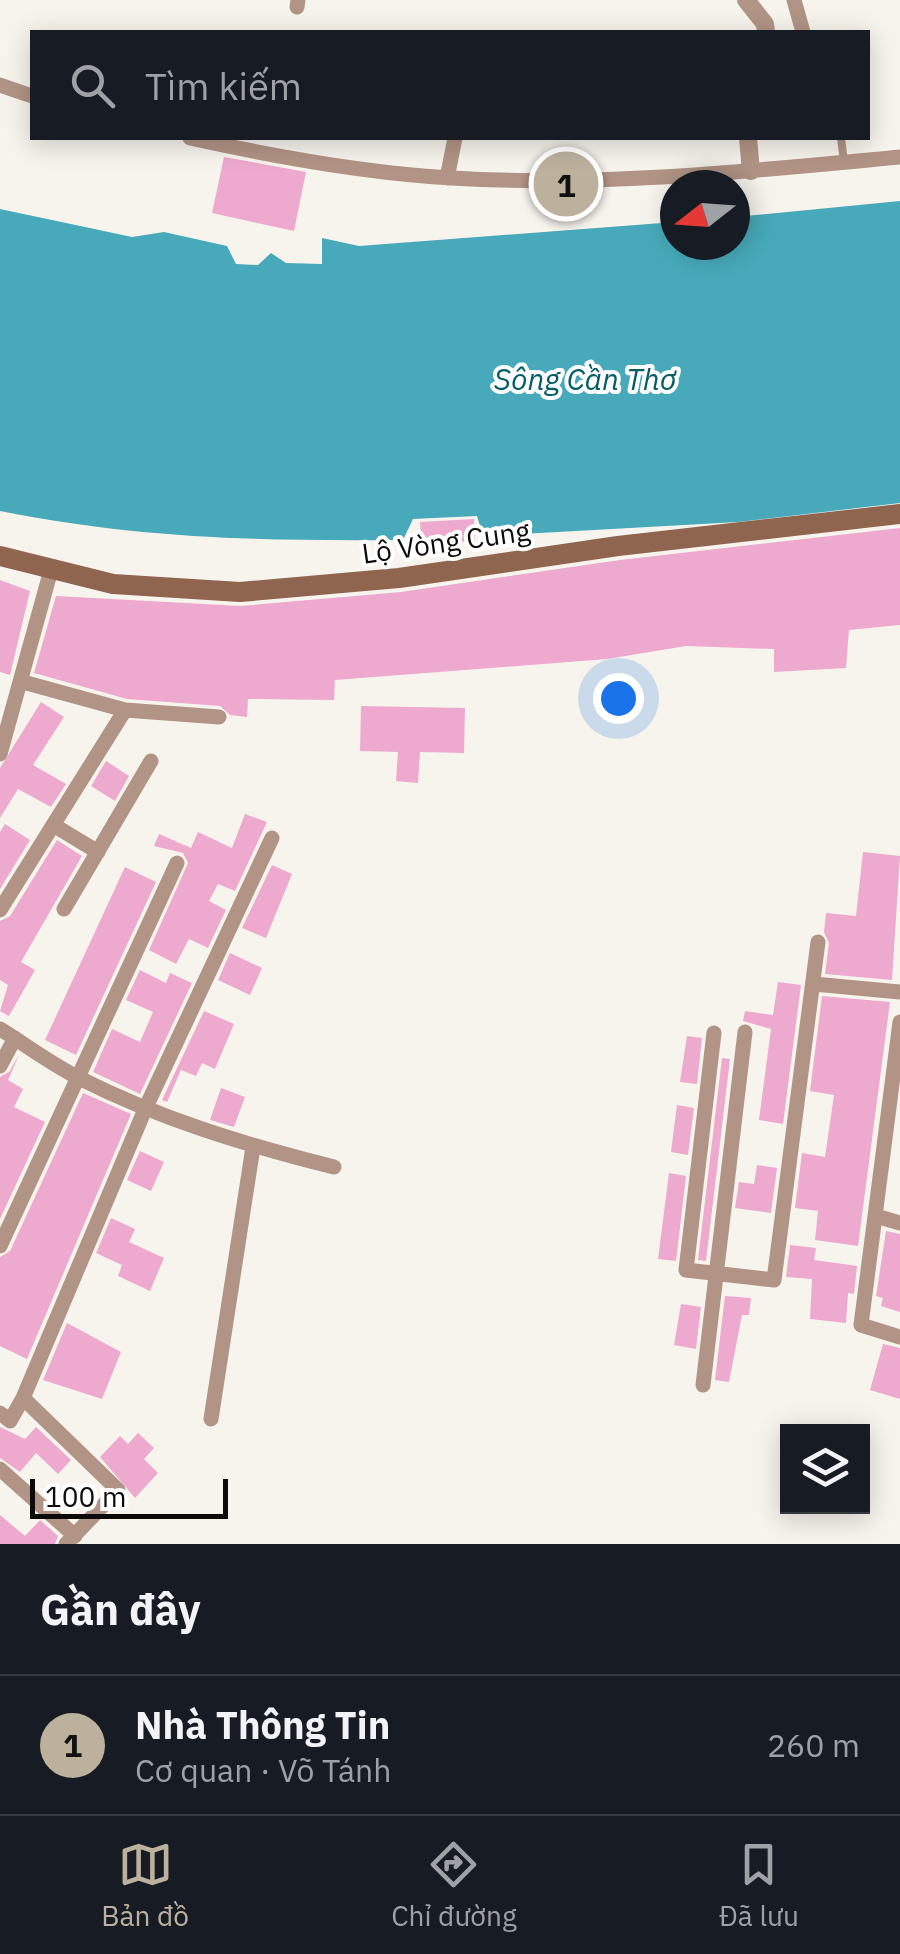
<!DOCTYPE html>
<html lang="vi">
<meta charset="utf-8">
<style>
:root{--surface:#171b24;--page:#242831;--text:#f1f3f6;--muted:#9ea1a6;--line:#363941;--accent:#bbb19d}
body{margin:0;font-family:"IBM Plex Sans",sans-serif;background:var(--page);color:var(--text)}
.controls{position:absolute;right:30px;bottom:30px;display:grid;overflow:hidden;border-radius:0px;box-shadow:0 5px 25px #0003}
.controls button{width:90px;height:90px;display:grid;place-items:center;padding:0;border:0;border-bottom:2px solid var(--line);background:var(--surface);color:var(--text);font:50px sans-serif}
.compass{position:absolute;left:660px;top:170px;width:90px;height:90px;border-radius:50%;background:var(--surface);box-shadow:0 5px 25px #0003;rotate:253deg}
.scale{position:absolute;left:30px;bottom:25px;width:198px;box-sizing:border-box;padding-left:10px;border:5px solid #0c0b09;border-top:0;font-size:28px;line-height:35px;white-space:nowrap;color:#0c0b09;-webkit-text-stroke:8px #fff;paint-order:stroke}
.you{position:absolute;left:618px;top:698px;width:35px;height:35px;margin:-25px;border:8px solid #fff;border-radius:50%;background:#1a73e8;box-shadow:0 0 0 15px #1a73e833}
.badge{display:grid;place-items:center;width:65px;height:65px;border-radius:50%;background:var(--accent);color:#111;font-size:32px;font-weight:700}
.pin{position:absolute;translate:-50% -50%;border:5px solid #fff;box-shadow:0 2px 10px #0006}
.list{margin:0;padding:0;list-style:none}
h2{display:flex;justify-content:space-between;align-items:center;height:130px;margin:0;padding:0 40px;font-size:42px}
h2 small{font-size:32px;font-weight:400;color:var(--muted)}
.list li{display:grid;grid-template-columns:65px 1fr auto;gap:30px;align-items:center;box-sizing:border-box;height:140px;padding:0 40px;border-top:2px solid var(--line)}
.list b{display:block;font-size:38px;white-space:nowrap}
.list p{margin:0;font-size:32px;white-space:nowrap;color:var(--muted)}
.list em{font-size:32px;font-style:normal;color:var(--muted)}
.icon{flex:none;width:55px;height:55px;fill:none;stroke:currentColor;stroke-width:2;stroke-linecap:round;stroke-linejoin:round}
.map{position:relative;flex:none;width:900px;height:1544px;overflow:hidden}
.search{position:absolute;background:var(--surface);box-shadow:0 5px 25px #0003;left:30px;right:30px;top:30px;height:110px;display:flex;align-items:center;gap:25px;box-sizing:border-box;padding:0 35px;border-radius:0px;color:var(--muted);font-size:38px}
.sheet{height:270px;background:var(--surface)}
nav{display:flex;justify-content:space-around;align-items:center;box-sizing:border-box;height:140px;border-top:2px solid var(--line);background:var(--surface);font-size:28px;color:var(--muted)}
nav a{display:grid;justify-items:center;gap:5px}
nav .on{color:var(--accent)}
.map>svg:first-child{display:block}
.water{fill:#47a9b9}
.building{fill:#eda9ce}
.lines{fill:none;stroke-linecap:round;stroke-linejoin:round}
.service{stroke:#b19485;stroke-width:8}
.minor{stroke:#b19485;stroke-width:15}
.tertiary{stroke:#b19485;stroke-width:18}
.secondary{stroke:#8f6550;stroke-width:20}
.labels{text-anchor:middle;stroke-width:8;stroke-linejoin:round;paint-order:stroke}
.street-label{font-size:28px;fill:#0c0b09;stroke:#fff}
.water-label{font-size:30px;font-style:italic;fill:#045c67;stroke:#fff}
</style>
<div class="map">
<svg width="900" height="1544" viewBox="0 0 900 1544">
<rect width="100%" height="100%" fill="#f7f4ed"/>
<path class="water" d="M900 201V503L738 522 483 536 477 516 413 519 403 540C260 541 141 539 0 511V209L132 237 164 232 227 246 236 264 258 265 271 253 286 263 322 264V238L359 246 675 222V245H735V217Z"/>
<path class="building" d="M224 157 306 172 294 231 212 213Z
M474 519 475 541 421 544 420 522Z
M900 528V625L849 630 846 668 774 672V649L686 646 607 659 335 680 334 700 248 699 247 717 230 715 220 706 127 699 34 673 56 596 241 606 401 592 620 560Z
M0 580 30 591 10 675 0 672Z
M41 702 64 717 33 765 66 784 51 807 18 789 0 818V768Z
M361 706 465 708 464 753 420 752 418 783 396 781 398 752 360 751Z
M106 761 129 776 115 801 91 786Z
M245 814 267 822 235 891 218 884 209 901 226 910 208 948 189 939 176 964 149 950 188 863 183 853 154 846 159 834 191 848 198 832 232 848Z
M5 824 30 840 0 889V832Z
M57 840 82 856 21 962 35 970 9 1016 0 1011 8 985 0 980V921L10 916Z
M863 852 900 856 892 980 825 974 829 943 824 932 826 913 856 916Z
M272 865 292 874 266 938 242 928Z
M125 867 156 882 76 1055 45 1040Z
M230 953 262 968 250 995 218 980Z
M140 970 166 983 170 973 192 983 140 1094 93 1072 112 1029 140 1042 153 1012 126 1000Z
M778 982 801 985 783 1124 759 1120 771 1029 743 1021 745 1011 773 1015Z
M822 996 890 1002 858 1246 815 1240 818 1211 795 1208 802 1153 825 1157 834 1095 810 1091Z
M204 1011 234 1024 215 1069 202 1063 196 1076 181 1070 167 1102 162 1100Z
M687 1036 702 1038 697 1084 680 1082Z
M19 1055 8 1080 23 1089 14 1107 45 1122 0 1219V1077L9 1072Z
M722 1058 730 1059 706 1261 698 1260Z
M221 1088 245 1097 234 1127 210 1120Z
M83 1093 131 1114 27 1359 0 1346V1257L10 1251Z
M677 1105 694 1108 688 1155 671 1152Z
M140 1151 164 1162 151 1191 127 1180Z
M757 1165 777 1168 771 1213 735 1208 739 1182 754 1184Z
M669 1173 686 1176 676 1261 658 1259Z
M111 1218 135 1229 129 1242 164 1258 150 1291 118 1276 122 1265 96 1253Z
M886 1231 900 1234V1312L881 1306 883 1298 876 1296Z
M790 1245 816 1248 814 1260 857 1266 854 1294 848 1293 846 1323 810 1319 812 1279 786 1277Z
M725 1296 751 1298 749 1315H742L729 1382 715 1380Z
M681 1304 701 1307 696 1349 674 1345Z
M67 1323 121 1352 102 1399 43 1380Z
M883 1344 900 1348V1399L870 1390Z
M0 1427 25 1439 36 1427 71 1460 58 1474 36 1453 20 1472 0 1458Z
M138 1433 154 1448 144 1459 158 1473 135 1498 100 1457 120 1436 128 1444Z
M0 1515 25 1536 40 1520 58 1536 55 1544H0Z"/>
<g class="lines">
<path class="service" d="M841 138 844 162"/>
<path class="minor" d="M794 0 803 32
M297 7 298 0
M0 85 32 96
M190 138C276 157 364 173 452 178 601 187 752 171 900 157
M447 178 455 138
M23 682 125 710 219 717
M0 754 51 570
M55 826 98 852
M64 909 151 761
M0 910 125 710
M814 984 900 992
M900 1022 861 1325 900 1337
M0 1029C26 1045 51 1064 79 1078 160 1119 246 1145 334 1167
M714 1033 686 1270 774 1280 818 942
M0 1066 15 1038
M876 1216 900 1223
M0 1246 177 863
M703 1385 745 1032
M0 1413 10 1421 23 1398
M211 1419 253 1147
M0 1469 75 1536
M66 1544 118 1490 23 1398 146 1107 272 838"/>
<path class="tertiary" d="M746 0 765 24 766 32
M748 138 751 171"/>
<path class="secondary" d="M0 556 113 584 240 592 399 578 618 546 900 514"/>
</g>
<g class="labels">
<g class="street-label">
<text transform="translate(446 542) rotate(-8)" y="10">Lộ Vòng Cung</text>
</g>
<g class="water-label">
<text x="585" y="390">Sông Cần Thơ</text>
</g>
</g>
</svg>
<div class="controls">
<button><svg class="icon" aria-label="layers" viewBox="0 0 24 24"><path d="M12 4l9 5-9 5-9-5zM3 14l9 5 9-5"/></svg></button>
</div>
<svg class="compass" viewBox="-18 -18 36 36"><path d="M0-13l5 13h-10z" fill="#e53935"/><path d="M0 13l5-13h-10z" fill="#9ea1a6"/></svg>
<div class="scale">100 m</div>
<div class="you"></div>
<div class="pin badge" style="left:566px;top:184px">1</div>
<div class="search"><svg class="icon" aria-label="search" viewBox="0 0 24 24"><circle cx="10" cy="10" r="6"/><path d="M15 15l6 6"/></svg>Tìm kiếm</div>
</div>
<section class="sheet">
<h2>Gần đây<small></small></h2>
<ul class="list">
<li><span class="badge">1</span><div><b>Nhà Thông Tin</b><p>Cơ quan · Võ Tánh</p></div><em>260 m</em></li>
</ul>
</section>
<nav>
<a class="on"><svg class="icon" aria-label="map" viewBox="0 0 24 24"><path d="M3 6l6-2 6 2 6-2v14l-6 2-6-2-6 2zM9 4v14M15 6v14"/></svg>Bản đồ</a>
<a><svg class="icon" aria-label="directions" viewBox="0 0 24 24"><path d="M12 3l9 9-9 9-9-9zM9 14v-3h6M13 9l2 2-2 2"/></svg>Chỉ đường</a>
<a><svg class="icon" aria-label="saved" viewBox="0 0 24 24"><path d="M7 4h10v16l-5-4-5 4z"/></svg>Đã lưu</a>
</nav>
